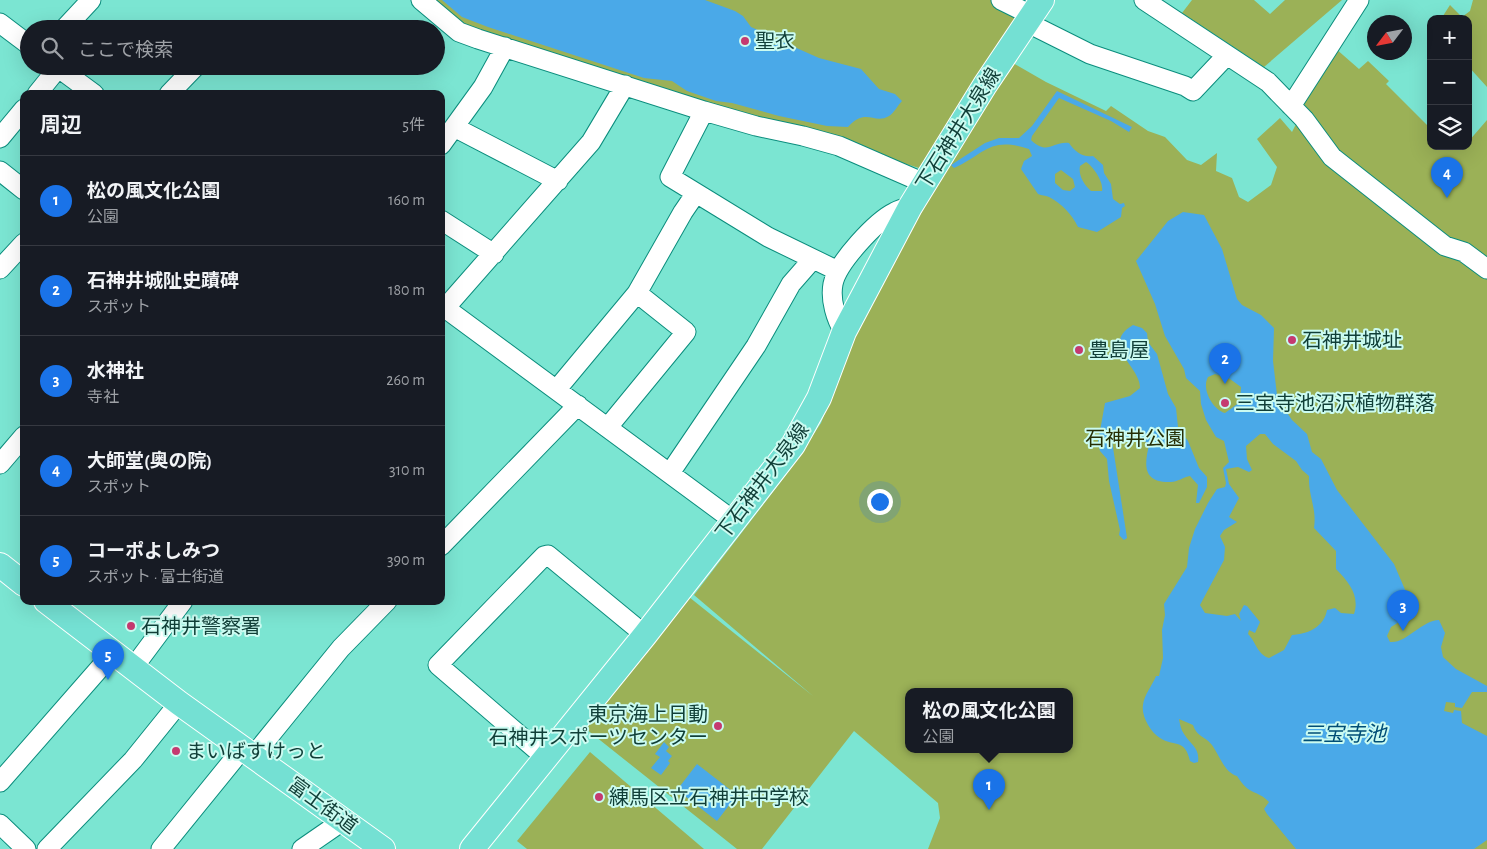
<!DOCTYPE html>
<html lang="ja">
<meta charset="utf-8">
<style>
:root{--surface:#171b24;--page:#242831;--text:#f1f3f6;--muted:#9ea1a6;--line:#363941;--accent:#1a73e8}
body{margin:0;font-family:"Alegreya Sans","Noto Sans JP",sans-serif;background:var(--page);color:var(--text)}
.controls{position:absolute;right:15px;top:15px;display:grid;overflow:hidden;border-radius:10px;box-shadow:0 5px 20px #0002}
.controls button{width:45px;height:45px;display:grid;place-items:center;padding:0;border:0;border-bottom:1px solid var(--line);background:var(--surface);color:var(--text);font:25px sans-serif}
.compass{position:absolute;left:1367px;top:15px;width:45px;height:45px;border-radius:50%;background:var(--surface);box-shadow:0 5px 20px #0002;rotate:238deg}
.you{position:absolute;left:879px;top:501px;width:18px;height:18px;margin:-12px;border:4px solid #fff;border-radius:50%;background:#1a73e8;box-shadow:0 0 0 8px #1a73e833}
.badge{display:grid;place-items:center;width:32px;height:32px;border-radius:50%;background:var(--accent);color:#fff;font-size:16px;font-weight:700}
.pin{position:absolute;translate:-50% -41px;filter:drop-shadow(0 1px 2px #0008)}
.pin::after{content:'';position:absolute;top:26px;width:18px;height:15px;background:inherit;clip-path:polygon(0 0,100% 0,50% 100%)}
.popup{position:absolute;left:905px;top:688px;width:168px;height:65px;box-sizing:border-box;display:grid;place-content:center;border-radius:10px;background:var(--surface);filter:drop-shadow(0 1px 4px #0005);font-size:16px;white-space:nowrap;color:var(--muted)}
.popup b{font-size:19px;color:var(--text)}
.popup::after{content:'';position:absolute;left:50%;top:100%;margin-left:-10px;border:10px solid transparent;border-top-color:var(--surface)}
.list{margin:0;padding:0;list-style:none}
h2{display:flex;justify-content:space-between;align-items:center;height:65px;margin:0;padding:0 20px;font-size:21px}
h2 small{font-size:16px;font-weight:400;color:var(--muted)}
.list li{display:grid;grid-template-columns:32px 1fr auto;gap:15px;align-items:center;box-sizing:border-box;height:90px;padding:0 20px;border-top:1px solid var(--line)}
.list b{display:block;font-size:19px;white-space:nowrap}
.list p{margin:0;font-size:16px;white-space:nowrap;color:var(--muted)}
.list em{font-size:16px;font-style:normal;color:var(--muted)}
.icon{flex:none;width:28px;height:28px;fill:none;stroke:currentColor;stroke-width:2;stroke-linecap:round;stroke-linejoin:round}
.map{position:relative;flex:none;width:1487px;height:849px;overflow:hidden}
.search{position:absolute;background:var(--surface);box-shadow:0 5px 20px #0002;left:20px;top:20px;width:425px;height:55px;display:flex;align-items:center;gap:12px;box-sizing:border-box;padding:0 18px;border-radius:28px;color:var(--muted);font-size:19px}
.panel{position:absolute;background:var(--surface);box-shadow:0 5px 20px #0002;left:20px;top:90px;width:425px;height:515px;border-radius:10px}
.map>svg:first-child{display:block}
.green{fill:#9bb157;fill-rule:evenodd}
.water{fill:#4aa9e8;fill-rule:evenodd}
.lines{fill:none;stroke-linecap:round;stroke-linejoin:round}
.minor-casing{stroke:#0b8d7d;stroke-width:21}
.major-casing{stroke:#fff;stroke-width:26}
.minor{stroke:#fff;stroke-width:19}
.major{stroke:#74e0d3;stroke-width:24}
.poi-dot{fill:#c53a70;stroke:#cbfbf1;stroke-width:2}
.labels{text-anchor:middle;stroke-width:4;stroke-linejoin:round;paint-order:stroke}
.poi-label{font-size:20px;fill:#103e37;stroke:#cbfbf1;text-anchor:start}
.street-label{font-size:20px;fill:#103e37;stroke:#cbfbf1}
.park-label{font-size:20px;fill:#262e04;stroke:#cbfbf1}
.water-label{font-size:21px;font-style:italic;fill:#004d76;stroke:#cbfbf1}
</style>
<div class="map">
<svg width="1487" height="849" viewBox="0 0 1487 849">
<rect width="100%" height="100%" fill="#7be5d2"/>
<path class="green" d="M429 0H996L1016 18 919 168 462 27Z
M1192 0H1254L1270 14 1285 0H1342L1264 67 1182 13Z
M1473 0H1487V87L1468 66V19H1441L1450 5 1462 17 1470 11Z
M1335 48 1359 69 1368 61 1389 81 1386 84 1428 126 1431 122V146H1468V142L1487 120V849H928L940 818 938 803 854 731 762 849H737L586 729 689 597 813 696 694 595 789 471 821 423 856 334 871 306 935 187 1013 63 1046 82 1106 111 1111 106 1148 131 1165 137 1187 160 1201 165 1217 153 1216 171 1232 178 1239 197 1248 202 1271 185 1277 167 1257 139 1280 118 1292 132 1297 122 1299 104ZM909 691H1069V749H909Z
M590 752 704 849H527L517 841Z"/>
<path class="water" d="M442 0H705L735 11 743 16 751 27 767 34V42L775 45 783 42 819 58 861 69 879 89 895 94 902 101C898 105 894 113 889 116 874 125 866 107 848 127L827 126 779 116 732 103 716 101 687 91 672 81 644 78 488 27 462 17Z
M1057 91 1132 127 1129 132 1111 121 1059 98 1032 136 1031 140C1047 156 1053 141 1069 143 1074 151 1083 158 1093 156L1103 165 1104 173 1111 184 1113 199 1120 204 1124 203 1125 206 1122 208 1121 217 1097 232 1078 227C1072 214 1061 203 1049 197 1045 195 1042 196 1038 194L1021 169 1024 161 1032 156 1029 149C990 136 986 153 954 168L951 165 985 143 999 138H1019L1032 126ZM1086 162C1093 166 1104 182 1102 191H1091C1084 185 1078 175 1080 166ZM1061 170 1073 179 1075 187 1070 191 1063 190 1055 183V174Z
M1183 212 1204 215 1222 249 1237 299 1242 305 1261 315 1274 328 1273 361 1277 395 1281 404 1292 420 1307 434 1312 452 1321 459 1337 490 1394 564 1415 613 1406 612 1401 615 1399 622 1391 627 1387 636 1390 642C1406 644 1422 620 1439 620L1445 633 1441 647 1443 657 1456 669 1487 686V692H1472L1462 708 1455 707V703L1446 702 1444 711 1453 713 1454 710 1461 711 1462 723 1487 736V840L1474 849H1296L1267 814 1264 809 1269 802C1257 789 1250 797 1237 776 1225 773 1219 755 1212 745 1205 736 1197 737 1193 725L1179 719C1180 724 1181 730 1184 734 1191 745 1200 748 1198 762L1194 763 1190 761C1185 738 1174 747 1160 738 1150 732 1141 715 1143 705 1144 695 1152 686 1156 676H1159L1163 658 1162 630 1165 615 1164 604 1187 567 1189 548 1195 529 1208 503 1217 489 1225 487 1226 483 1223 468 1229 462 1224 441 1216 437 1206 420 1201 404 1200 391 1186 378 1184 369 1165 336 1155 304 1136 261 1168 221ZM1215 374 1230 379 1241 387 1240 402 1225 413C1213 410 1201 389 1208 377ZM1260 434H1265L1273 444 1296 461 1302 470 1309 476C1308 496 1317 508 1314 528L1336 551V569C1349 582 1360 596 1354 614L1341 613 1335 608 1327 610C1324 627 1308 634 1292 635L1284 650 1269 658C1257 654 1256 642 1248 634L1249 630 1255 633 1260 622 1247 606 1244 605 1239 614 1241 621 1235 614 1227 616 1205 613 1200 605 1224 560 1225 547 1220 536 1224 530 1237 522 1229 517 1239 498 1229 484 1226 469 1238 467 1249 472 1252 470 1247 459 1246 446Z
M1133 325 1142 328 1147 333 1148 342 1157 354 1168 394 1176 408 1178 427 1188 441 1199 468 1207 477V487L1199 503H1196L1198 485 1190 476C1184 477 1177 482 1171 482 1143 483 1144 466 1149 445L1138 435 1112 441 1127 538 1124 540 1119 535 1120 530 1109 481 1107 459 1100 451 1098 442 1105 403 1130 396 1140 388C1141 367 1099 345 1133 325Z
M664 742 669 747 666 751 672 756 668 761 670 763 661 775 651 768 660 757 655 754Z
M697 764 737 795 717 821 677 790Z"/>
<g class="lines">
<defs>
<path id="minor" d="M421 0 459 32 478 39 704 111 756 126 803 136 839 146 924 183
M1001 0 1031 15
M1144 0 1268 82 1304 119 1332 157 1445 246 1464 252 1487 269
M1026 22 1090 54 1185 86 1193 91 1227 55
M0 23 29 45
M64 29 91 0
M56 66 94 94
M37 94 58 68
M169 94 196 66
M1291 106 1359 0
M704 111 670 177 768 237 838 271
M454 127 558 181
M0 138 24 109
M441 145 483 87 505 47
M0 171 24 190
M441 220 494 254
M0 269 24 243
M441 305 734 521
M446 307 591 142 625 85
M844 332C836 319 830 300 833 284 837 263 876 221 895 212 900 209 905 208 910 207
M557 389 637 293 683 212 696 193
M608 427 686 332 637 293
M0 464 24 436
M670 473 756 346 791 284 812 260
M441 546 578 405
M133 668 183 601
M254 755 341 648 387 601
M546 758 438 665 544 556 548 555 645 635
M0 782 113 653
M0 824 26 849
M47 849 133 760 179 703
M161 849 243 748
M302 849 344 820"/>
<path id="major" d="M0 565 24 584
M46 601 179 703 383 849
M472 849 645 635 793 445 819 398 844 332 910 207 985 85 1042 0"/>
</defs>
<use href="#minor" class="minor-casing"/>
<use href="#major" class="major-casing"/>
<use href="#minor" class="minor"/>
<use href="#major" class="major"/>
</g>
<g class="poi-dot">
<circle cx="745" cy="41" r="5"/>
<circle cx="1292" cy="340" r="5"/>
<circle cx="1079" cy="350" r="5"/>
<circle cx="1225" cy="403" r="5"/>
<circle cx="131" cy="626" r="5"/>
<circle cx="718" cy="726" r="5"/>
<circle cx="176" cy="751" r="5"/>
<circle cx="599" cy="797" r="5"/>
</g>
<g class="labels">
<g class="poi-label">
<text x="755" y="48">聖衣</text>
<text x="1302" y="347">石神井城址</text>
<text x="1089" y="357">豊島屋</text>
<text x="1235" y="410">三宝寺池沼沢植物群落</text>
<text x="141" y="633">石神井警察署</text>
<text x="708" y="721" text-anchor="end">東京海上日動<tspan x="708" dy="23">石神井スポーツセンター</tspan></text>
<text x="186" y="758">まいばすけっと</text>
<text x="609" y="804">練馬区立石神井中学校</text>
</g>
<g class="street-label">
<text transform="translate(958 129) rotate(-58)" y="7">下石神井大泉線</text>
<text transform="translate(762 481) rotate(-53)" y="7">下石神井大泉線</text>
<text transform="translate(323 805) rotate(36)" y="7">富士街道</text>
</g>
<g class="park-label">
<text x="1135" y="445">石神井公園</text>
</g>
<g class="water-label">
<text x="1344" y="741">三宝寺池</text>
</g>
</g>
</svg>
<div class="controls">
<button>+</button>
<button>−</button>
<button><svg class="icon" aria-label="layers" viewBox="0 0 24 24"><path d="M12 4l9 5-9 5-9-5zM3 14l9 5 9-5"/></svg></button>
</div>
<svg class="compass" viewBox="-18 -18 36 36"><path d="M0-13l5 13h-10z" fill="#e53935"/><path d="M0 13l5-13h-10z" fill="#9ea1a6"/></svg>
<div class="you"></div>
<div class="pin badge" style="left:989px;top:810px">1</div>
<div class="popup"><b>松の風文化公園</b>公園</div>
<div class="pin badge" style="left:1225px;top:384px">2</div>
<div class="pin badge" style="left:1403px;top:631px">3</div>
<div class="pin badge" style="left:1447px;top:198px">4</div>
<div class="pin badge" style="left:108px;top:680px">5</div>
<div class="search"><svg class="icon" aria-label="search" viewBox="0 0 24 24"><circle cx="10" cy="10" r="6"/><path d="M15 15l6 6"/></svg>ここで検索</div>
<section class="panel">
<h2>周辺<small>5件</small></h2>
<ul class="list">
<li><span class="badge">1</span><div><b>松の風文化公園</b><p>公園</p></div><em>160 m</em></li>
<li><span class="badge">2</span><div><b>石神井城阯史蹟碑</b><p>スポット</p></div><em>180 m</em></li>
<li><span class="badge">3</span><div><b>水神社</b><p>寺社</p></div><em>260 m</em></li>
<li><span class="badge">4</span><div><b>大師堂(奥の院)</b><p>スポット</p></div><em>310 m</em></li>
<li><span class="badge">5</span><div><b>コーポよしみつ</b><p>スポット · 富士街道</p></div><em>390 m</em></li>
</ul>
</section>
</div>
